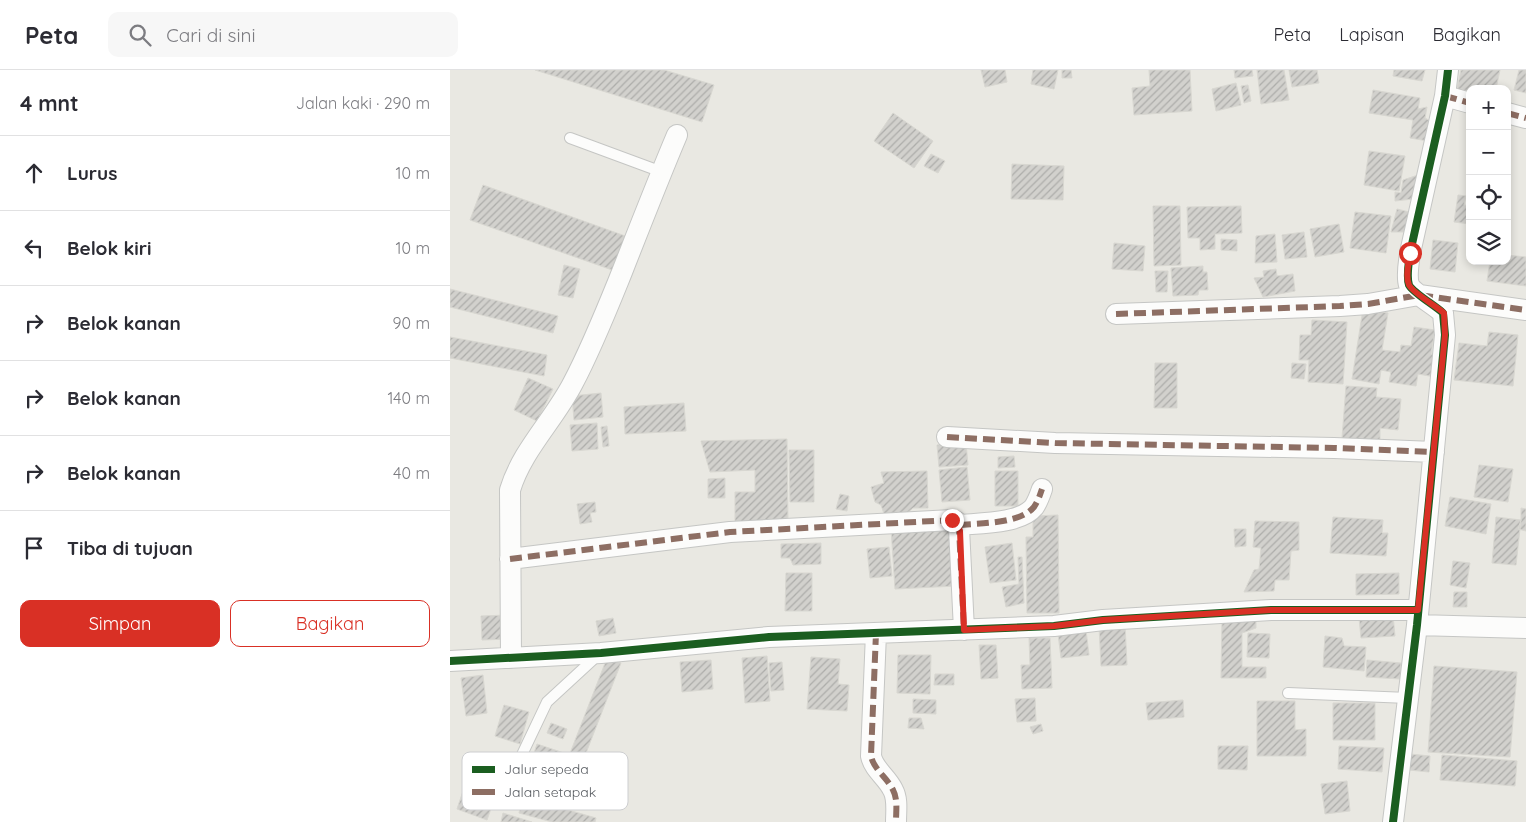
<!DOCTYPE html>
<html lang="id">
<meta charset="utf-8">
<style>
:root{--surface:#fff;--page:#f7f7f7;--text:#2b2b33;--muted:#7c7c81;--line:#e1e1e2;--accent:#d93025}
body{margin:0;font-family:Quicksand,sans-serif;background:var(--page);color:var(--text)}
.controls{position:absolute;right:15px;top:15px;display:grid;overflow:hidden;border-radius:10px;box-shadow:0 2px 8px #0003}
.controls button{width:45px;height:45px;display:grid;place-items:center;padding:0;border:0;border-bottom:1px solid var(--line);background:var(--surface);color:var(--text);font:25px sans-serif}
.stop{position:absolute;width:15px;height:15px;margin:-11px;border:4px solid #d93025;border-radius:50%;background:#fff}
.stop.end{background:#d93025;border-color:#fff;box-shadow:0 1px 5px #0008}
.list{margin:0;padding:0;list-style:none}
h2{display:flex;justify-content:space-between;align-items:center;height:65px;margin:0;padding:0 20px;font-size:21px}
h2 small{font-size:16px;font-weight:400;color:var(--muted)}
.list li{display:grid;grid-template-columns:32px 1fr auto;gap:15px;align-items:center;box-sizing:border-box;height:75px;padding:0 20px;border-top:1px solid var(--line)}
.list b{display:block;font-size:19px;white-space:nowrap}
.list em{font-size:16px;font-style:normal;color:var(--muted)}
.actions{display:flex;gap:10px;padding:15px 20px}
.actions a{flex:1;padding:11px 0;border:1px solid var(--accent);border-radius:10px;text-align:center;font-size:18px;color:var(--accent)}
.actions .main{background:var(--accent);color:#fff}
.icon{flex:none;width:28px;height:28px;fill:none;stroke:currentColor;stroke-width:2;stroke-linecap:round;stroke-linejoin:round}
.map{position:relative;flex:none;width:1076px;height:752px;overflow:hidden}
header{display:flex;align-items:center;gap:30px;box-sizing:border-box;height:70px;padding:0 25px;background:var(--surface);border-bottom:1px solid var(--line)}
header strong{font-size:24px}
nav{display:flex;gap:28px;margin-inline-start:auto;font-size:18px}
.search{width:350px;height:45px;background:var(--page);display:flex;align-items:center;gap:12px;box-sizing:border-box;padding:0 18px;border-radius:10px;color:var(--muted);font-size:19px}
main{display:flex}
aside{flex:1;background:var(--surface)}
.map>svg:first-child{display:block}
.building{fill:url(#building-hatch);stroke:#d8d7d1}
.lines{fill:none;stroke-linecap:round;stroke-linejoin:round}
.service-casing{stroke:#c5c6c4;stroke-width:12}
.minor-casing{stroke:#c5c6c4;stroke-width:22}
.service{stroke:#fcfcfb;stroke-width:10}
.minor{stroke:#fcfcfb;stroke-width:20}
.quiet{stroke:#8d6e63;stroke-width:6;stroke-dasharray:12 6;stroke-linecap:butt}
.cycleway-casing{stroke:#fff;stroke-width:11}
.cycleway{stroke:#1b5e20;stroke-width:8}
.route{stroke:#d93025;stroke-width:6}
.key{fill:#fff;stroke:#cdced0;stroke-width:1}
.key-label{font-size:14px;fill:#585c61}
</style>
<header>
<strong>Peta</strong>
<div class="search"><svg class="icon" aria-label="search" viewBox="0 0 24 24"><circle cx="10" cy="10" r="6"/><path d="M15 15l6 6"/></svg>Cari di sini</div>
<nav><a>Peta</a><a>Lapisan</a><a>Bagikan</a></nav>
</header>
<main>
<aside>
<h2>4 mnt<small>Jalan kaki · 290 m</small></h2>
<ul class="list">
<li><svg class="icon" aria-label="ahead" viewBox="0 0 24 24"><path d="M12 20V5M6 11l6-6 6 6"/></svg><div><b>Lurus</b></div><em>10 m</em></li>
<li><svg class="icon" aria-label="left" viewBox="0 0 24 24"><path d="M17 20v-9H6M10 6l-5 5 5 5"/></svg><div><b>Belok kiri</b></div><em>10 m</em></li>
<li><svg class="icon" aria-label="right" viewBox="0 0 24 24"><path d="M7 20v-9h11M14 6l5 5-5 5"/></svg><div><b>Belok kanan</b></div><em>90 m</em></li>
<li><svg class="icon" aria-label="right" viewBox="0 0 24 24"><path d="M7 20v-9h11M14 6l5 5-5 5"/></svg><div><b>Belok kanan</b></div><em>140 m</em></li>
<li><svg class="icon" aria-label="right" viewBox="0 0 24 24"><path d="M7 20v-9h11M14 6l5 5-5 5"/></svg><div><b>Belok kanan</b></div><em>40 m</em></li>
<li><svg class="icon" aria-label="arrive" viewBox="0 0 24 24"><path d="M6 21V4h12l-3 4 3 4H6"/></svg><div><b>Tiba di tujuan</b></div></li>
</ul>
<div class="actions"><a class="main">Simpan</a><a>Bagikan</a></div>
</aside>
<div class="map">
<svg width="1076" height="752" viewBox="0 0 1076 752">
<defs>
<pattern id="building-hatch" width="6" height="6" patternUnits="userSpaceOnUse" patternTransform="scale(1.25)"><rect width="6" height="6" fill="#d2d1cd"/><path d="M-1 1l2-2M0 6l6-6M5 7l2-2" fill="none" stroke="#adadaa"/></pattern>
</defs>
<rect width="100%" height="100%" fill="#e9e8e2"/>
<path class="building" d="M85 0H214L264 15 252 52Z
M531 0H555L557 12 535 17Z
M583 0H608L604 19 581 14Z
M612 0H621L622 8H612Z
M699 0H740L742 41 684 45 682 18 700 16Z
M784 0H802L803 6 785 8Z
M807 0H834L839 30 811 34Z
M839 0H867L869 13 842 17Z
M944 0H975L972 11 943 6Z
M1011 0H1050L1046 19H1020V21L1007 19Z
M1069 0H1076V23L1064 20Z
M786 13 791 35 766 41 762 19Z
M798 15 801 31 794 33 791 16Z
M923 20 970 28 968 39 977 37 975 48 982 52 978 71 960 68 963 50 919 43Z
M443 43 483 71 464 98 424 71Z
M919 81 955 86 949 121 914 115Z
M481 84 495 91 488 103 474 96Z
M562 94 614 96 613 130 561 129Z
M968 105 963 129 945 131V122L951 123 953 110Z
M33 115 178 167 165 201 20 150Z
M1008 125 1016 126 1014 135 1020 136V154L1004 152Z
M703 136H730L731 195 704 196Z
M791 136 792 163 765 164V179L750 180V168H738L737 137Z
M947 139 963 143 958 162H941Z
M905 142 941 146 936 183 900 178Z
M889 154 894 182 865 187 860 159Z
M854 162 857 187 835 189 832 165Z
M825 164 827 192 805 193 806 166Z
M771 169 787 170V181L771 180Z
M983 170 1008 173 1005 202 980 199Z
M664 173 695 176 693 201 662 199Z
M1057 185 1076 187V216L1037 211 1040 191H1057Z
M114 195 130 199 123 228 108 225Z
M753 196V202H757L758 220H749L748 225 723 226 721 198Z
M826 199 827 206 843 204 845 221 813 227 804 208 814 207 813 201Z
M705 201H718L717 222H706Z
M0 219 108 246 103 263 0 237Z
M913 239 938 243 932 280 950 282 951 275 961 276 964 257 985 260 981 284 989 285 985 307 968 304 966 316 939 312 941 302 931 300 929 314 902 309Z
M862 250 897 252 893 314 858 312 859 290H849L850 265H861Z
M1039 262 1068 265 1063 316 1004 310 1009 273 1037 276Z
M0 267 97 285 94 306 0 288Z
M705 293H727V338H704Z
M842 293 856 294 854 309 841 308Z
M78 308 103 319 87 351 64 340Z
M896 316 927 318 926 327 951 329 948 360 930 358V371L892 368Z
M151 323 153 347 124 350 122 326Z
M234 333 236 361 175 364 174 337Z
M147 353 148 379 122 381 120 355Z
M157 356 159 376 153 377 151 357Z
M337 369 338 452 285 453V422H305V400L260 402 251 371Z
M516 373 518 395 489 397 487 375Z
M339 380H364V432H340Z
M564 386 565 397 548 398V387Z
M1029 395 1063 399 1058 432 1024 427Z
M517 397 520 430 492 432 489 400Z
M477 401 478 438H463L454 446 435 447 431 435 425 432 421 417 434 413 431 402Z
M545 401H568V436H545Z
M275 408V428H258V409Z
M390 424 399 426 397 441 386 439Z
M1000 427 1041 434 1036 464 995 456Z
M145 432 146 442 140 443 142 452 130 454 127 434Z
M1071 438 1076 439V461L1068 459 1071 450Z
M608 445 609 543H577L576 467H583V446Z
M883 447 933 450 932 463H938L936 486 880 483Z
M1046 447 1071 450 1066 495 1042 493Z
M805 451 849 452V480L841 481 839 510H825L824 521 794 522 804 500 809 499 811 478 803 477Z
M503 454 506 516 445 519 441 458Z
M784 459H796V476L785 477Z
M371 473V494L343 495 340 488H331V474Z
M562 473 566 510 540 513 535 477Z
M439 477 442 506 420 508 417 479Z
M568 487H572L574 533 556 537 552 517 569 514Z
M1003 491 1020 493 1016 518 1000 515Z
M336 503H362V541H335Z
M949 503V524L906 525V504Z
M1004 522H1017V537H1003Z
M58 545 59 569 32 570 31 546Z
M943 545 945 566 911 568 909 548Z
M163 548 166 563 149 566 146 551Z
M772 550 806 551V558L792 563V597H816V608H771Z
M675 554 677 595 651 596 649 556Z
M636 560 639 585 611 588 608 564Z
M798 563 820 564 819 588 797 587Z
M875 566 892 568 894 576 916 577 914 601 873 597Z
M579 568H600L602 618 572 619 571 595H580Z
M529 575H546L548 608 531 609Z
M448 585H481L480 624 447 623Z
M317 586 320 631 295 633 292 588Z
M361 587 390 589 388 614 399 615 397 641 357 639Z
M157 588 171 593 117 732 103 727Z
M261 590 263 619 232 622 230 592Z
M917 590 951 593 950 609 916 607Z
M332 592 334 620 321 621 319 593Z
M984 596 1067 602 1060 687 978 682Z
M485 604H504V615H484Z
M33 605 37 643 16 646 11 608Z
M585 628 586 651 567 652 565 629Z
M463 629 486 630V644L463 643Z
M733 630 734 647 698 650 696 633Z
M807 631H845V660L856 659V686H807Z
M883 633H925V670H883Z
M54 635 79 642 70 674 45 666Z
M459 648H471L474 659 458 658Z
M101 653 117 659 113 669 97 663Z
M591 654 593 661 583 664 580 657Z
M87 674 114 683 109 696 83 686Z
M768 676H798L797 700 768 699Z
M889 676 934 678 932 702 888 699Z
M960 684 980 686 979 702 959 700Z
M992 685 1067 691 1065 716 990 710Z
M33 697 45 701 42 710 50 713 37 750 7 739 17 709 29 710Z
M897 711 900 741 875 744 871 714Z
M73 727 146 748 145 752H102L69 743Z
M53 743 82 752H51Z"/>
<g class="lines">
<defs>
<path id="service" d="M120 68 212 102
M838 623 958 628
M59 712 97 632 148 585"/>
<path id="minor" d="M995 26 1020 33
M1057 43 1076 48
M666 244 890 236 918 234 969 225 1076 240
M497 367 605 373 884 378 984 382
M509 455C530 453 570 454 584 437 588 431 590 425 592 419
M60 489 280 462 502 450 507 452 509 458 514 560
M967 555 1076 558
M426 563 421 686C424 700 437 707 443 720 448 729 446 741 446 752
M61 588 60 420C72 380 104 350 123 313 142 277 157 239 172 202 190 156 208 110 227 65
M0 591 151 583 319 567 604 556 653 550 821 540H968
M943 752 967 555 995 265 993 243C986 236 963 223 959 215 956 206 959 192 960 183L995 26 998 0"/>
</defs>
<use href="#service" class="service-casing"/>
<use href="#minor" class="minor-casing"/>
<use href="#service" class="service"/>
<use href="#minor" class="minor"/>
<path class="quiet" d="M995 26 1020 33
M1057 43 1076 48
M666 244 890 236 918 234 969 225 1076 240
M497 367 605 373 884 378 984 382
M509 455C530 453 570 454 584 437 588 431 590 425 592 419
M60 489 280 462 502 450 507 452 509 458 514 560
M426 563 421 686C424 700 437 707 443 720 448 729 446 741 446 752"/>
<defs>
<path id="cycleway" d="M0 591 151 583 319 567 604 556 653 550 821 540H968
M943 752 967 555 995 265 993 243C986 236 963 223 959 215 956 206 959 192 960 183L995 26 998 0"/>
</defs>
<use href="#cycleway" class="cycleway-casing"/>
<use href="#cycleway" class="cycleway"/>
</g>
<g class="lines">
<path class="route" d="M502 450 507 452 510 461 514 560 604 556 653 550 821 540H968L995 265 994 243C986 236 963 223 959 215 955 206 959 192 960 183"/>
</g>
<rect x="12" y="682" width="166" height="58" rx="8" class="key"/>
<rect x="22" y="696" width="23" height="7" fill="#1b5e20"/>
<rect x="22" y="719" width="23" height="6" fill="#8d6e63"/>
<g class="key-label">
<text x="54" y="704">Jalur sepeda</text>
<text x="54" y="727">Jalan setapak</text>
</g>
</svg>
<div class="controls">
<button>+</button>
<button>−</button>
<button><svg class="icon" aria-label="locate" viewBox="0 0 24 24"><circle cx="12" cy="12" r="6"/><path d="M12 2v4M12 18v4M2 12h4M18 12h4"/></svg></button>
<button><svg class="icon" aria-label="layers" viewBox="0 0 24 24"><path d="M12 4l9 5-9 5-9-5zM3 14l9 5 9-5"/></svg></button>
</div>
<div class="stop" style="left:960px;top:183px"></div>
<div class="stop end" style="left:502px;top:450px"></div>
</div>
</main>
